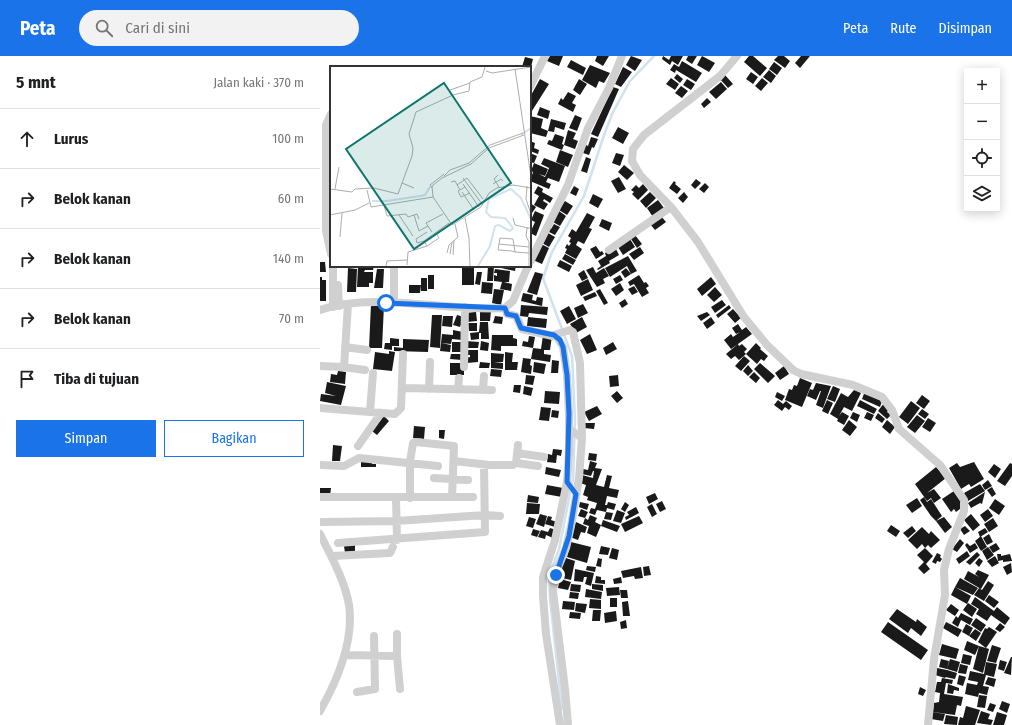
<!DOCTYPE html>
<html lang="id">
<meta charset="utf-8">
<style>
:root{--surface:#fff;--page:#f2f2f2;--text:#202124;--muted:#757577;--line:#e0e0e0;--accent:#1a73e8}
body{margin:0;font-family:"Fira Sans Condensed",sans-serif;background:var(--page);color:var(--text)}
.controls{position:absolute;right:12px;top:12px;display:grid;overflow:hidden;border-radius:0px;box-shadow:0 2px 10px #0003}
.controls button{width:36px;height:36px;display:grid;place-items:center;padding:0;border:0;border-bottom:1px solid var(--line);background:var(--surface);color:var(--text);font:20px sans-serif}
.stop{position:absolute;width:12px;height:12px;margin:-9px;border:3px solid #1a73e8;border-radius:50%;background:#fff}
.stop.end{background:#1a73e8;border-color:#fff;box-shadow:0 1px 4px #0008}
.list{margin:0;padding:0;list-style:none}
h2{display:flex;justify-content:space-between;align-items:center;height:52px;margin:0;padding:0 16px;font-size:17px}
h2 small{font-size:13px;font-weight:400;color:var(--muted)}
.list li{display:grid;grid-template-columns:26px 1fr auto;gap:12px;align-items:center;box-sizing:border-box;height:60px;padding:0 16px;border-top:1px solid var(--line)}
.list b{display:block;font-size:15px;white-space:nowrap}
.list em{font-size:13px;font-style:normal;color:var(--muted)}
.actions{display:flex;gap:8px;padding:12px 16px}
.actions a{flex:1;padding:9px 0;border:1px solid var(--accent);border-radius:0px;text-align:center;font-size:14px;color:var(--accent)}
.actions .main{background:var(--accent);color:#fff}
.icon{flex:none;width:22px;height:22px;fill:none;stroke:currentColor;stroke-width:2;stroke-linecap:round;stroke-linejoin:round}
.map{position:relative;flex:none;width:692px;height:669px;overflow:hidden}
header{display:flex;align-items:center;gap:24px;box-sizing:border-box;height:56px;padding:0 20px;background:var(--accent);color:#fff}
header strong{font-size:19px}
nav{display:flex;gap:22px;margin-inline-start:auto;font-size:14px}
.search{width:280px;height:36px;background:var(--page);display:flex;align-items:center;gap:10px;box-sizing:border-box;padding:0 14px;border-radius:22px;color:var(--muted);font-size:15px}
main{display:flex}
aside{flex:1;background:var(--surface)}
.map>svg:first-child{display:block}
.lines{fill:none;stroke-linecap:round;stroke-linejoin:round}
.stream{stroke:#cfe2ee;stroke-width:2.5}
.building{fill:#1a1a1a}
.minor{stroke:#d0d0d0;stroke-width:8}
.route{stroke:#1a73e8;stroke-width:5}
.inset-river{fill:none;stroke:#cfe2ee;stroke-width:2}
.inset-road{fill:none;stroke:#adadad;stroke-width:1}
.view{fill:#0f766e;fill-opacity:0.15;stroke:#0f766e;stroke-width:2}
.inset-edge{fill:none;stroke:#333;stroke-width:2}
</style>
<header>
<strong>Peta</strong>
<div class="search"><svg class="icon" aria-label="search" viewBox="0 0 24 24"><circle cx="10" cy="10" r="6"/><path d="M15 15l6 6"/></svg>Cari di sini</div>
<nav><a>Peta</a><a>Rute</a><a>Disimpan</a></nav>
</header>
<main>
<aside>
<h2>5 mnt<small>Jalan kaki · 370 m</small></h2>
<ul class="list">
<li><svg class="icon" aria-label="ahead" viewBox="0 0 24 24"><path d="M12 20V5M6 11l6-6 6 6"/></svg><div><b>Lurus</b></div><em>100 m</em></li>
<li><svg class="icon" aria-label="right" viewBox="0 0 24 24"><path d="M7 20v-9h11M14 6l5 5-5 5"/></svg><div><b>Belok kanan</b></div><em>60 m</em></li>
<li><svg class="icon" aria-label="right" viewBox="0 0 24 24"><path d="M7 20v-9h11M14 6l5 5-5 5"/></svg><div><b>Belok kanan</b></div><em>140 m</em></li>
<li><svg class="icon" aria-label="right" viewBox="0 0 24 24"><path d="M7 20v-9h11M14 6l5 5-5 5"/></svg><div><b>Belok kanan</b></div><em>70 m</em></li>
<li><svg class="icon" aria-label="arrive" viewBox="0 0 24 24"><path d="M6 21V4h12l-3 4 3 4H6"/></svg><div><b>Tiba di tujuan</b></div></li>
</ul>
<div class="actions"><a class="main">Simpan</a><a>Bagikan</a></div>
</aside>
<div class="map">
<svg width="692" height="669" viewBox="0 0 692 669">
<rect width="100%" height="100%" fill="#fff"/>
<g class="lines">
<path class="stream" d="M242 653 230 543 229 520 239 493 253 423 255 365 252 300 223 222 232 196 264 140 284 79 293 56 310 25 334 0"/>
</g>
<path class="building" d="M230 0H243L239 10 227 5Z
M277 0H289L283 10 275 5Z
M311 0 322 4 315 15 306 9Z
M343 0 349 4 351 0H363L358 9 352 5 350 9 342 3Z
M368 0H377L372 8 366 4Z
M382 0 395 7 389 16 377 9Z
M429 0H433L447 12 440 20 424 6Z
M458 0H464L470 5 465 12 454 4Z
M481 0H490L480 12 475 7Z
M205 1 213 3 211 11H202Z
M251 4 266 12 263 19 247 11Z
M362 5 382 17 376 26 356 14 355 17 350 14 354 8 359 11Z
M454 6 462 12 457 19 449 13Z
M270 9 290 17 284 27 279 25 276 32 262 24Z
M303 11 312 16 301 31 295 28Z
M449 14 456 20 451 27 443 21Z
M431 16 438 21 433 28 426 23Z
M357 18 363 23 360 27 354 22Z
M405 19 413 28 408 32 400 23Z
M351 22 359 28 355 34 346 28Z
M442 22 448 27 441 35 435 30Z
M220 23 229 28 210 58V41Z
M259 23 267 28 260 39 253 34Z
M367 23 375 28 371 34 363 29Z
M401 26 407 33 396 43 389 36Z
M361 30 368 35 362 42 355 37Z
M293 31 299 33 278 81 271 78Z
M248 36 256 40 252 47 256 49 253 56 238 48 241 42 243 44Z
M387 42 391 46 384 52 381 48Z
M220 51 230 55 228 63 217 59Z
M255 59 262 62 257 75 249 72Z
M210 60 223 63 221 72 228 75 226 81 210 77V70H212L210 69Z
M231 63 246 67 244 74 235 71 234 76 228 75Z
M298 71 309 77 303 88 292 82Z
M248 74 256 77 253 83 258 85 255 93 244 89Z
M235 78 244 81 242 88 244 89 242 94 227 88 229 84 232 85Z
M271 81 278 83 274 92 272 91 269 99 263 97 266 89 268 90Z
M210 85 215 87 214 92 219 94 218 98 210 95Z
M240 94 253 99 248 111 236 106Z
M210 97 217 100 214 107 228 113 225 120 219 118 225 121 230 110 229 112 221 108 224 102 245 110 239 126 228 122 226 126 231 128 229 133 210 125 213 116 211 115 214 107 210 106Z
M296 97 304 99 300 110 292 107Z
M266 101 271 103 267 117 261 115Z
M304 109 314 117 307 124 298 116Z
M299 121 306 133 298 137 291 125Z
M376 123 381 127 375 133 371 129Z
M354 125 356 127 355 128 361 133 357 138 349 132Z
M385 127 389 131 384 137 379 133Z
M323 128 328 134 318 144 312 138 314 136 311 134 316 129 319 132Z
M218 130 223 133 222 136 233 142 230 147 224 143 223 145 228 148 224 154 214 149 219 140 214 137Z
M254 130 259 133 256 140 250 137Z
M330 136 336 142 326 152 320 145Z
M364 136 368 141 363 147 358 142Z
M273 138 283 143 278 152 269 147Z
M338 144 344 152 333 161 327 152Z
M245 145 253 150 247 159 239 154Z
M210 147 216 151 210 160Z
M215 155 224 159 216 180 210 177 215 166 211 164Z
M239 155 246 160 240 170 233 166Z
M267 157 275 161 269 172 272 173 264 188 258 185 256 189 262 193 256 203 245 197 247 193 245 192 247 188 249 190 251 187 249 186 251 182 248 180 252 173 256 176Z
M341 160 346 166 335 174 330 168Z
M282 163 292 167 289 175 279 170Z
M234 168 240 171 235 179 227 175 229 172 231 173Z
M228 177 235 181 229 191 222 187Z
M315 179 322 188 317 192 311 183Z
M310 183 315 191 303 199 298 191Z
M221 188 229 192 222 208 213 204Z
M276 190 280 196 282 195 284 198 276 203 270 193Z
M295 191 299 199 289 205 290 207 278 214 277 213 281 210 278 205 286 200 285 197Z
M320 191 324 197 314 204 309 198Z
M245 198 256 204 253 209 242 203Z
M308 200 317 215 311 218 307 210 290 221 285 212Z
M240 204 252 210 249 216 237 210Z
M0 206H5L6 216H0Z
M38 210H54L53 214H45L44 216H53V227H49V231H37Z
M142 210H154V229H142Z
M168 210H174L173 225H167Z
M181 210H196L195 215 181 212Z
M273 211 276 217 284 212 289 220 283 223 285 227 277 231 266 214Z
M28 212 37 213 36 236H27Z
M306 212 311 218 305 222 301 216Z
M57 213H64L63 232H54Z
M175 213 190 215 189 226H184L192 228 191 235 180 233 182 226 174 225V219L177 220V217H174Z
M264 214 268 222 262 225 258 218Z
M157 216H162L160 229 155 228Z
M215 216 223 218 217 239 207 236Z
M108 219H114V233H108Z
M300 219 303 224 296 228 293 223Z
M319 219 324 227 326 226 329 230 326 232 329 237 322 241 314 228 310 230 308 226Z
M0 221H2V224H6V236H0Z
M391 221 396 228 382 240 377 233Z
M101 222H107V235H101Z
M268 223 273 234 261 240 256 229Z
M162 226 173 227 172 238 161 237Z
M300 227 304 234 296 240 291 233Z
M89 229H101L100 237H89Z
M314 230 318 236 312 239 308 233Z
M395 231 402 239 394 246 387 239Z
M174 233 184 234 181 249 172 247Z
M280 233 288 247 284 249 276 235Z
M0 236H6V245H0Z
M275 236 277 240 265 245 263 241Z
M203 237 213 239 212 244 216 245 217 241 223 242 222 250 201 245Z
M305 243 308 248 302 252 299 247Z
M402 244 406 249 395 257 391 251Z
M51 248 64 249 62 292H49Z
M263 248 268 257 258 262 254 252Z
M201 249 228 251 227 259 209 257 208 261 227 263 226 272 207 270 208 261 200 260Z
M409 249 411 252 398 262 396 259Z
M249 250 256 263 247 268 240 255Z
M413 253 421 262 415 267 407 258Z
M160 254 171 255 170 265H160Z
M156 256 157 265 147 266 146 257Z
M387 256 390 259 381 265 377 260Z
M112 259H122L120 292 110 291Z
M137 259 144 261 140 271 133 269Z
M123 260H133L132 271 122 270Z
M175 260 183 261 182 268 173 267Z
M262 261 267 271 256 277 250 268Z
M391 261 395 267 387 273 383 267Z
M160 266H168L169 283H161V277H159V283L151 284 150 277 159 276Z
M148 267H157V275H149Z
M418 268 422 274 426 271 432 278 411 293 404 284 411 278 413 281 420 276 416 278 412 272Z
M133 274 143 276 142 284 132 283 131 288 121 287 122 278 133 279Z
M270 278 277 294 267 298 260 284Z
M172 279H193V282L197 283V290H181V295L171 294Z
M223 279 232 280 230 294H224V298L231 299 230 306 211 303 213 292 221 293Z
M209 280 215 281 213 292 202 290 203 285 208 286Z
M70 282 79 283V290H72V294L64 293 65 287H70Z
M83 283 109 284 108 296 74 295V291L83 292Z
M146 285 159 286 158 292H146Z
M161 285 169 287 168 295 160 294Z
M132 286H142V296H132Z
M293 286 297 293 286 299 283 292Z
M121 287 131 289 130 296 120 295Z
M436 287 441 292 435 298 440 293 448 300 444 305 441 303 437 308 426 298Z
M418 288 419 290 422 288 427 293 424 296 426 298 419 304 415 300 411 303 406 298Z
M146 294H158V306L147 307 146 302 150 301V299H147Z
M69 295 75 296 72 315 53 313 55 296 69 298Z
M185 296 193 297 192 306H198L197 314H185Z
M171 297 184 298 183 306H174L183 307V313L171 312Z
M131 298H142V304L130 303Z
M424 300 430 305 421 315 415 310Z
M203 302 211 303 210 309 212 310 211 318 201 316Z
M232 304 239 305 238 317H231Z
M160 306 170 307 169 312H159Z
M214 306 226 308 224 318 213 316Z
M130 307H141L144 313V319H130Z
M440 307 455 320 448 327 434 313Z
M428 309 433 315 428 320 423 315Z
M464 310 469 318 460 324 455 317Z
M171 313 182 314 181 321 170 320Z
M18 315 26 316 25 328 10 326 11 318 17 319Z
M434 316 440 322 436 327 429 321Z
M206 319 215 320 213 329 205 328Z
M298 319 299 330 290 331 289 320Z
M480 322 492 327 482 351 465 344 469 333 472 334 474 329 477 330Z
M7 326 26 330 21 349 0 345 1 338 16 340 5 337Z
M496 327 511 330 503 352 496 349 501 335H500L496 344 487 340 490 333 493 334Z
M194 329H201L200 337 193 336Z
M204 330 213 332 211 340 203 338Z
M513 330 520 333 515 346 507 343Z
M534 334 541 337 532 355 524 351 519 360 522 356 529 360 524 369 517 365 518 363 510 358 521 337 528 341Z
M225 335 240 336 239 348 224 347Z
M297 335 303 342 297 347 291 340Z
M545 335 562 345 560 351 542 343Z
M457 336 465 340 462 345 455 341Z
M602 339 610 345 604 353 596 347Z
M458 344 463 348 466 345 472 350 469 354 465 351 462 355 454 349Z
M507 344 513 347 508 358 502 355Z
M540 344 557 353 554 358 537 350Z
M591 345 600 352 588 368 579 361Z
M564 347 570 352 567 356 571 359 567 363 558 355Z
M277 350 282 358 269 365 264 356Z
M221 351 231 352 229 365 219 364Z
M602 353 609 358 605 363 598 358Z
M232 354 239 355 238 362 231 361Z
M533 356 540 359 537 366 530 362Z
M547 356 554 359 551 365 544 362Z
M558 357 565 363 562 367 555 362Z
M597 359 605 365 595 377 587 371Z
M64 360 69 365 57 379 52 375Z
M608 362 616 367 610 376 602 371Z
M529 364 537 371 530 380 522 374Z
M567 364 575 371 570 378 562 371Z
M264 367H275L274 373 264 372Z
M94 370 105 371 104 383 93 382Z
M119 374H125L124 383 119 382Z
M13 389 22 390 20 405H12Z
M233 393 242 394 241 400 237 399 236 407 227 406 228 398 232 399Z
M269 397 277 398 276 405 268 404Z
M41 405H53L52 408H56V411H41Z
M270 405 277 407 275 412 282 413 276 429 284 431 287 419 292 420 289 432 299 434 297 442 287 440 285 449H287L288 446 296 448 294 454 287 452 286 456 277 454 275 459 269 457 271 452 275 453 277 447 267 444 268 441 263 439 266 429 260 427 262 419 273 422 274 415H273L271 420 262 418 263 413 268 414Z
M654 406 664 423 651 431 649 428 641 433 629 412 637 407 640 411Z
M690 407 692 408V420L685 430 677 425Z
M674 408 681 413 675 422 668 416Z
M226 411 241 414 239 421 225 418Z
M616 411 626 422 607 437 614 433 621 442 614 447 611 442 607 445 595 428Z
M668 424 672 430 665 434 662 429Z
M660 428 665 435 648 445 644 437Z
M227 429 243 432 242 441 225 438Z
M672 431 676 438 672 441 667 434Z
M0 432H11L10 440 0 438Z
M634 435 644 450 636 456 634 453 631 456 622 443Z
M665 436 662 448 660 447 651 452 648 447Z
M335 437 338 443 329 448 326 441Z
M208 439 219 441 218 447 207 446Z
M604 441 607 446 611 443 622 460 616 465 611 460 600 444Z
M597 442 602 450 592 457 586 449Z
M675 443 685 450 679 459 669 452Z
M342 445 346 453 340 456 336 448Z
M260 446 269 448 267 454 259 451Z
M305 446 309 449 305 456 301 453Z
M207 447 220 448 219 458H206Z
M332 448 337 458 332 461 327 451Z
M316 451 319 457 306 464 305 461 309 459 307 456Z
M261 453 268 456 265 462 258 460Z
M668 453 673 460 665 466 660 459Z
M297 454 305 457 301 467 293 465Z
M286 456 293 457 291 464 284 463Z
M220 458 227 460 224 471 216 468Z
M651 458 660 469 653 475 644 464Z
M270 459 277 462 275 466 281 469 276 481 267 477 269 470 263 468 265 462 268 464Z
M228 460 232 461 231 464 237 466 235 471 225 468Z
M319 460 323 467 305 476 301 468Z
M209 461 216 463 213 472 206 470Z
M624 461 632 471 625 477 616 465Z
M673 462 678 470 669 476 664 468Z
M283 464 300 470 297 476 281 470Z
M256 466 267 471 265 477 261 476 258 484 250 481Z
M571 469 580 475 576 481 567 475Z
M592 470 596 475 588 482 583 477Z
M645 470 650 475 644 479 640 473Z
M602 471 609 478 611 475 620 484 611 492 608 489 605 492 602 488 597 493 588 484Z
M230 472 236 474 233 482 226 479 225 483 218 481 221 474 228 476Z
M665 472 668 476 660 481 658 476Z
M213 473 220 475 217 481 211 479Z
M669 478 673 486 667 489 663 482Z
M661 480 667 491 661 495 655 485Z
M640 483 644 487 637 496 632 493Z
M251 486 271 491 267 507 247 501Z
M647 487 650 490 655 487 658 492 650 497 645 489Z
M676 487 680 493 673 497 669 491Z
M35 489V496L25 497 24 490Z
M281 490 290 492 288 499 279 498Z
M668 491 674 499 667 504 662 495Z
M292 492 299 494 297 504 289 502Z
M605 492 613 500 606 508 610 513 604 518 598 512 604 506 597 499Z
M647 495 650 500 639 508 636 503Z
M657 496 660 499 650 509 646 506Z
M617 497 621 499 620 501 622 503 620 506 617 505 616 508 612 506Z
M677 498H681V500L690 498 692 505 683 506V504L678 505Z
M675 500 679 507 672 511 667 505Z
M243 501 255 505 251 524 238 521Z
M278 502 282 503 281 511 276 510Z
M659 502 663 505 659 511 655 507Z
M691 507 692 516 687 519 683 511Z
M267 510 276 511 275 516 266 514Z
M329 510 331 519 324 520 323 511Z
M321 511 323 522 315 523 314 520 303 522 301 515Z
M255 513 274 517 271 530 265 528 267 521H264L263 526 254 525Z
M658 514 669 519 661 533 644 523 648 515 659 521 655 518Z
M276 520 281 521V524H285V528L275 527Z
M301 521 302 527 294 528 293 523Z
M640 522 658 532 653 539 635 531Z
M240 523 251 526 248 534 238 532Z
M668 525 674 529 664 545 654 539 659 532 662 534Z
M251 528 261 529 260 536 250 535Z
M272 528 283 529V535L272 533Z
M299 531 300 539 287 540 286 532Z
M635 531 651 540 647 548 631 539Z
M266 533 282 536 281 543 265 541Z
M300 534H307L308 542H301Z
M250 536 259 537 258 543 249 542Z
M669 539 679 546 674 552 665 545Z
M655 541 674 555 677 551 690 562 685 569 671 559 667 565 656 558 659 553 651 548Z
M290 542H297V551H290Z
M270 543 281 544V553L269 552Z
M243 545 255 546 254 554 242 553Z
M308 545 310 560H303L302 546Z
M256 547 267 548 265 557 255 555Z
M648 547 657 553 652 561 643 554Z
M631 548 639 554 635 560 626 554Z
M577 553 596 566 597 563 607 571 601 580 591 572 588 577 569 563Z
M273 554H281L280 565H272Z
M296 555 297 565 285 567 284 557Z
M250 556 261 557 260 563 249 562Z
M641 557 653 563 650 569 641 564 638 571 632 567 636 560 638 562Z
M656 562 666 569 661 576 651 569Z
M306 564 307 572 301 573 300 566Z
M568 566 608 594 601 604 561 576Z
M626 566 642 574 638 581 623 572Z
M680 567 685 571 680 576 675 573Z
M646 568 653 572 649 580 642 576Z
M669 571 677 576 666 592 669 593 663 617 653 613 659 590 666 592 658 586 665 572 667 573Z
M655 573 661 577 656 585 649 580Z
M647 585 659 590 655 599 644 594Z
M622 588 639 593 636 603 619 599Z
M672 589 681 592 676 607 667 605Z
M643 598 652 600 650 609 641 607Z
M691 601H692L691 619 684 617Z
M621 603 629 605 627 613 619 611Z
M630 603 640 606 637 616 627 613Z
M680 604 687 606 684 615 678 613Z
M666 606 677 608 674 621 666 619 663 630 669 631 667 639 659 637 658 641 645 638 647 627 657 629 658 626 648 624 650 615 664 618Z
M640 608 648 610 646 618 638 617Z
M617 612 627 614 625 622 615 619Z
M627 614 637 617 635 623 625 621Z
M639 619 646 621 643 630 637 628Z
M668 621 676 623 674 631 665 628Z
M622 622 633 624 632 628 626 627 624 638 643 641 641 650 637 649 635 659 613 656 614 647 619 646 620 637 615 636 617 626H621Z
M628 628 639 632V635L634 634 633 638 627 637Z
M600 631 606 634 603 640 598 638Z
M659 639 667 640 665 652 657 651Z
M682 645 690 648 687 657 679 653Z
M670 647 676 649 673 656 667 654Z
M646 650 660 654 655 669H638L640 661 643 662Z
M661 655 670 658 668 663 673 664 671 669 657 667Z
M612 656 625 658 623 665 611 663Z
M677 656 687 659 684 669H673Z
M626 659 638 661 637 669 624 668Z"/>
<g class="lines">
<path class="minor" d="M417 0 400 20 324 79 313 93 312 105 320 119 351 151 378 186 424 261 447 289 473 314 481 318 533 329 562 341 572 354 579 373 620 409 644 444V455L629 493 624 514 625 539 614 603 608 669
M210 31 225 0
M11 58 6 69V175L11 198
M289 194 351 151
M210 206 248 129 268 72 289 32 302 0
M13 210V251
M74 210V247
M18 229 19 250
M185 252 187 258 196 260 202 273 237 281 243 291 247 319 249 358V396L247 426 235 484 223 521V540L226 578 240 669
M0 254C56 235 127 256 185 252L193 245 208 210
M234 279 250 274 253 276 260 307 262 382
M25 291 47 294
M0 310 24 311 45 314
M24 311 28 248
M144 311 145 251
M82 332 172 334
M109 333 110 306
M138 333 139 322
M163 334 164 320
M0 352 75 358 81 352 83 298
M50 356 53 317
M38 390 61 357
M197 397 224 401
M134 405 169 409H193L196 407 198 389
M196 407 218 410
M0 409 24 410 39 402 118 410
M114 422 148 424
M0 441H153
M76 442 77 484
M90 442V406L93 387 96 386 134 390 132 441
M0 466 76 465 165 459 180 460
M0 478C11 500 25 525 29 549 34 584 17 625 0 655
M18 487 165 476 164 409
M12 500 70 497 73 491
M25 599 77 600 80 633
M77 600V578
M37 636 55 633 54 580
M248 669 245 633 233 535 235 519 246 492 251 470 259 422 262 382 249 373"/>
</g>
<g class="lines">
<path class="route" d="M66 247 185 252 187 258 196 260 201 272 234 279 240 284 243 291 247 319 249 358 247 426 256 438 249 480 236 519"/>
</g>
<g transform="translate(10 10)">
<rect width="201" height="201" fill="#fff"/>
<path class="inset-river" d="M191 69 201 62M42 135H57L90 130 95 129 100 121M148 200 160 180 165 160 169 159 180 165 183 162 175 152 161 151 156 146 159 133 181 123 191 132 201 153"/>
<path class="inset-road" d="M185 3 201 111M156 5 162 7 201 1M120 24 140 17M168 109 164 113 169 121M114 110 120 104 139 97 160 79 193 67M133 112 152 138M121 116 125 115 130 124M72 117 84 122M133 118 149 141M163 118 171 113 173 115M127 119 137 112 153 133M197 120 196 133 201 148M135 121 128 125 131 131 140 127M102 122 100 119 114 108M0 123 22 126 25 123 44 122 68 128 82 90 83 82 79 68 86 46 123 29 139 25 140 16 152 11 155 1M5 123 9 101M37 124 41 141 103 131 122 159 151 141 159 127 167 122 183 119 201 122M132 126 144 144M103 131 102 120 112 112 141 98 159 82 194 69M54 139 57 150 76 148 78 151 87 148 89 153M0 149 25 144 39 137M69 149 83 170M84 149 89 165 98 160M135 152 139 172 140 200M183 152 185 159 198 162M97 166 86 173 87 177 94 175 119 157M102 166 96 157 113 148M10 171 12 147M94 175 97 180 109 172 106 167M169 178 199 181M185 186 183 173 170 172 168 184H169L182 185 185 186 199 187M117 187 119 179 128 171 125 158M120 188 122 176M123 189 124 174M77 199 78 186 97 180M56 200 57 195 77 194M199 200V176L196 170 197 162H201"/>
<path class="view" d="M114 17 181 117 84 183 16 83Z"/>
<rect width="201" height="201" class="inset-edge"/>
</g>
</svg>
<div class="controls">
<button>+</button>
<button>−</button>
<button><svg class="icon" aria-label="locate" viewBox="0 0 24 24"><circle cx="12" cy="12" r="6"/><path d="M12 2v4M12 18v4M2 12h4M18 12h4"/></svg></button>
<button><svg class="icon" aria-label="layers" viewBox="0 0 24 24"><path d="M12 4l9 5-9 5-9-5zM3 14l9 5 9-5"/></svg></button>
</div>
<div class="stop" style="left:66px;top:247px"></div>
<div class="stop end" style="left:236px;top:519px"></div>
</div>
</main>
